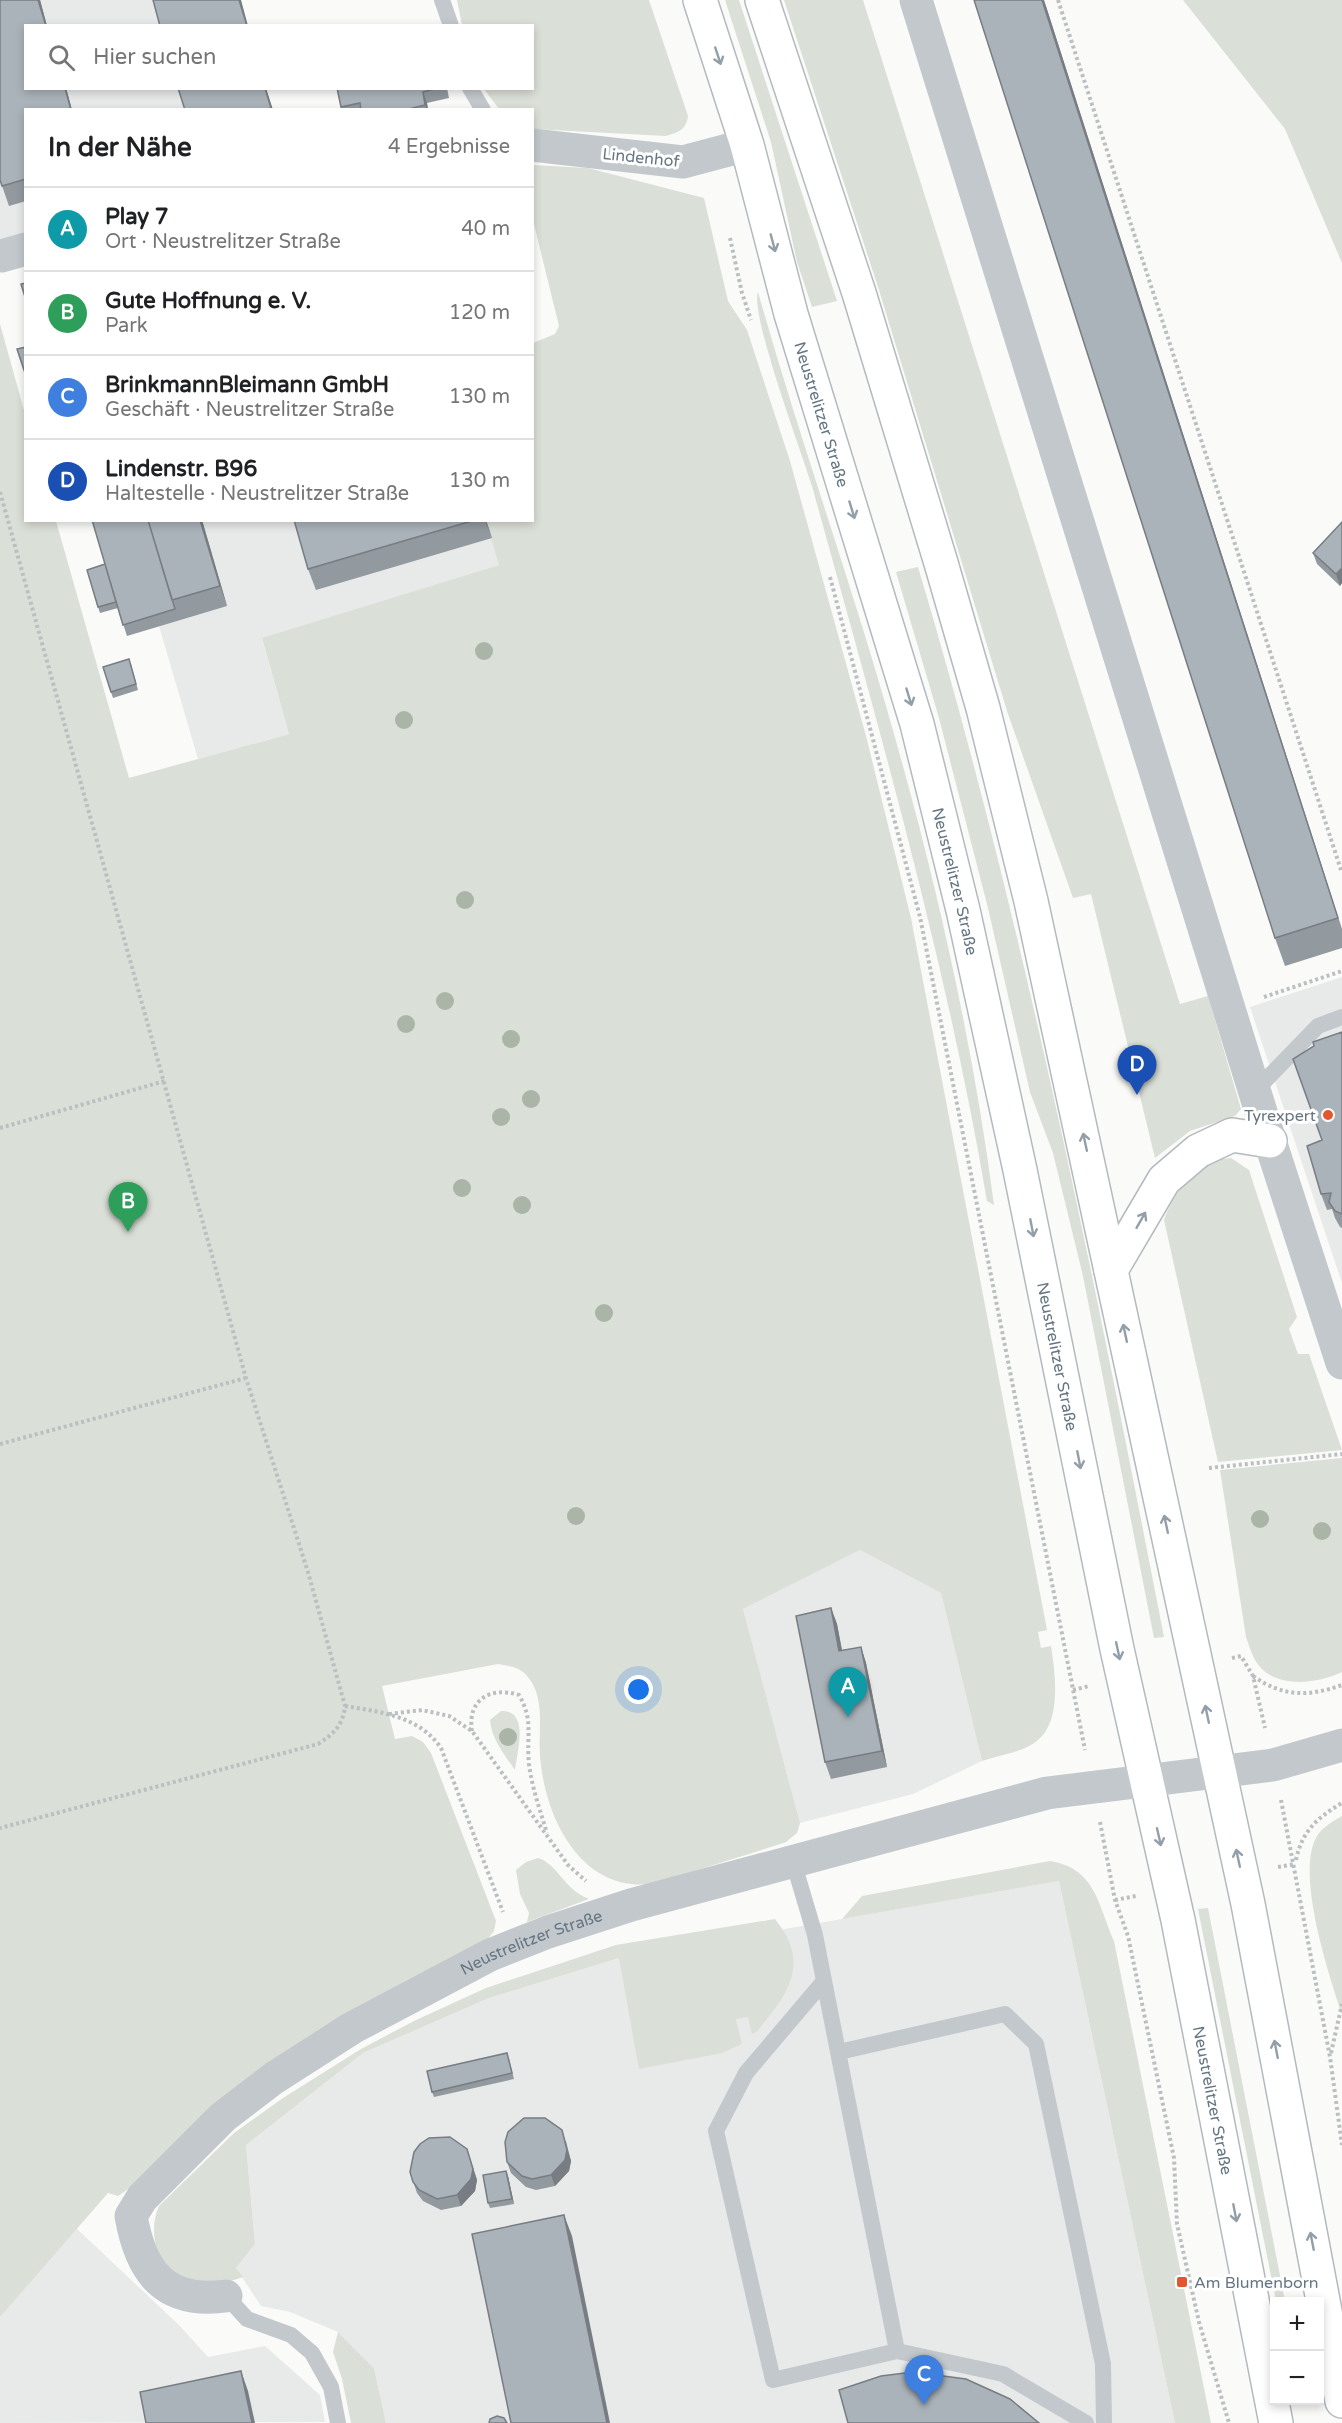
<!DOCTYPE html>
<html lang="de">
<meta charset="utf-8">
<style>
:root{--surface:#fff;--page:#f6f6f6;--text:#202124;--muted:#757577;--line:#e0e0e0;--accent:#db2777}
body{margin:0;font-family:"Varela Round",sans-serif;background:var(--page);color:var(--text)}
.controls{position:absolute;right:18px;bottom:18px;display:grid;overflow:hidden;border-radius:0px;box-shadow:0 3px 9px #0003}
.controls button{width:54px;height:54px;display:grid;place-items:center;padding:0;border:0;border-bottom:2px solid var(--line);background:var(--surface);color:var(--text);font:30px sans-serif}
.you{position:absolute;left:639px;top:1690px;width:21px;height:21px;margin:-15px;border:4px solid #fff;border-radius:50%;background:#1a73e8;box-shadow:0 0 0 9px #1a73e833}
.badge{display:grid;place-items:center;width:39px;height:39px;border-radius:50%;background:var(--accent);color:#fff;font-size:20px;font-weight:700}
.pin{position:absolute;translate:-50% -50px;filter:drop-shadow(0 2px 3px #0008)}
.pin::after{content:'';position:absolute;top:32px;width:21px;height:18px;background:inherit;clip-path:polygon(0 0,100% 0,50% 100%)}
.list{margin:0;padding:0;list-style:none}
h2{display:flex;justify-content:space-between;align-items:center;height:78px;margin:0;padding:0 24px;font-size:26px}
h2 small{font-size:20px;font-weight:400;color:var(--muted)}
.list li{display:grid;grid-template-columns:39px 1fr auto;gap:18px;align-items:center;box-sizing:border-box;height:84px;padding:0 24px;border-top:2px solid var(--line)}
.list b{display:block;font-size:22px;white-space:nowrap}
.list p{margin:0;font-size:20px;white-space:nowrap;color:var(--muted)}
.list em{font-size:20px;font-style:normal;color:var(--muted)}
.icon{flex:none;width:33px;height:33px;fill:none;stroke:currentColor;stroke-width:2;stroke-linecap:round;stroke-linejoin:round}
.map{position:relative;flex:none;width:1342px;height:2423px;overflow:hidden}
.search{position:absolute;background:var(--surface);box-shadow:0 3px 9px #0003;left:24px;top:24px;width:510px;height:66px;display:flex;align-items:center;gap:15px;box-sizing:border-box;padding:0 21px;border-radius:0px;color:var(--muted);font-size:22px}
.panel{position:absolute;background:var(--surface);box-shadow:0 3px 9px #0003;left:24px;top:108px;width:510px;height:414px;border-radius:0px}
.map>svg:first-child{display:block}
.built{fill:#e8e9e9}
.green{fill:#dadfd7}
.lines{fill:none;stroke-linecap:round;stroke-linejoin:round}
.secondary-casing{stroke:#b3babf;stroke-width:36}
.path{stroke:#bbbfc2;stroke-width:4;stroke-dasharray:3 3;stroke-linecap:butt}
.lane{stroke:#c3c8cc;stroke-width:16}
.street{stroke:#c3c8cc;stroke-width:33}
.secondary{stroke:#fff;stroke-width:33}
.tree{fill:#aab4a7}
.wall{fill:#929a9f}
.shaded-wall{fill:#777d82}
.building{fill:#aab3b9;stroke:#777d82;stroke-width:1.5}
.oneway{stroke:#939fa8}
.poi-dot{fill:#e4572e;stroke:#fff;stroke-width:2}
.labels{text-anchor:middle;stroke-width:6;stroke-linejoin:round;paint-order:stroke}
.street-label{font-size:16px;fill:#657683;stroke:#fff}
.poi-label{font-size:16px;fill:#657683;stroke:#fff;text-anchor:end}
</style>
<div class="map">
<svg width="1342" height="2423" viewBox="0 0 1342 2423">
<rect width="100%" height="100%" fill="#fafaf8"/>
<path class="built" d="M0 0H241L248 25 26 26V88L266 89 273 109 26 110 25 233 0 241Z
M149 521H498L499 565 262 639 289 734 198 759 159 626Z
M1342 977V1283L1250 1007Z
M860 1550 941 1593 982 1761 913 1794 800 1823 743 1609Z
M1059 1881 1175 2423H386L374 2368 338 2332 290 2312 261 2306 236 2268 255 2244 246 2145 363 2053 489 1998 619 1958Z
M76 2228 179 2325 208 2357 265 2346 320 2395 325 2422 0 2423V2317Z"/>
<path class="green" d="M457 0H649L688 116C686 130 679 132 666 136L533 129 532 110 499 109 484 89 532 88V26L462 25Z
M725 0H739L837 301 812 307 797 262 771 142Z
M784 0H863L1180 1004 1208 996 1241 1109 1235 1116 1190 1131 1155 1158 1091 894 1073 898 1007 711 879 290Z
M1183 0H1342V263L1285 129Z
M533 165 588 168 704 198 728 301 747 330 790 461 866 736 911 918 1047 1630 1038 1632 1041 1648 1051 1646C1055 1673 1062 1720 1038 1740 1025 1752 999 1755 982 1761L941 1593 860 1550 743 1609 800 1823 797 1833 786 1842C756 1852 725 1861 695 1871 681 1875 666 1883 651 1884 580 1892 544 1816 540 1755 538 1730 546 1697 527 1676 520 1667 509 1666 498 1664L382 1686 395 1739 412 1736 423 1742 431 1753 496 1921 494 1931 487 1940 118 2196 108 2193 0 2317V324L25 414 26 520 56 521 129 778 289 734 262 638 499 565 486 521 532 520 533 343 555 334 559 326 533 220Z
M758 292C799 438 851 581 892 727 937 884 973 1044 994 1205L987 1201C946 959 877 722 812 486 802 453 750 315 758 292Z
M918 567C1023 918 1094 1278 1164 1637L1154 1638 1083 1276 1053 1153 1030 1092 988 908 939 718 896 572Z
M1231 1158 1249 1170 1297 1317 1289 1329 1298 1354H1309L1342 1450 1218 1462 1164 1220C1171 1200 1190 1169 1212 1161 1217 1158 1226 1159 1231 1158Z
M1342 1458V1672C1319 1683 1280 1689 1260 1667 1253 1659 1250 1648 1246 1637L1220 1470Z
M501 1711C530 1710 517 1752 515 1770 504 1754 492 1740 490 1720Z
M1342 1816V2015C1329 1975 1297 1879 1315 1840 1320 1828 1332 1822 1342 1816Z
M538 1858C558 1864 563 1889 589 1899L527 1922 529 1913 520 1894 516 1870 526 1862Z
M1050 1861C1095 1868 1098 1904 1114 1941L1211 2423H1175L1059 1881 842 1919 862 1896Z
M1208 1908 1285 2301H1276L1198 1909Z
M775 1919C811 1963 789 1994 756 2032L752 2034 748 2017 736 2019 742 2044 722 2053 639 2069 619 1958 489 1998 363 2053 246 2145 255 2244 236 2268 243 2277C225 2284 201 2287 183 2279 155 2267 148 2230 159 2206L234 2133 283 2098 361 2049 414 2021 486 1988 616 1945Z
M338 2332 374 2368 386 2423H351L342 2379 333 2352Z"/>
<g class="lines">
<defs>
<g id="secondary">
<path id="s2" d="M700 0 747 145 791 314 917 724 963 910 1020 1170 1117 1649 1178 1920 1276 2423"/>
<path d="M762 0 859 293 941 563 983 708 1031 901 1248 1904 1342 2401"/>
<path d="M1111 1270 1164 1180 1198 1151 1232 1135 1270 1141"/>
</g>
</defs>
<use href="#secondary" class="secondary-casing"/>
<path class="path" d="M1058 0 1342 873
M730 238 742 293 751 320
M0 492 246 1378 308 1572 345 1706C343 1725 334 1734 318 1744L0 1828
M830 577 920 917 1085 1750
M1264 997 1342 971
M0 1128 165 1081
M0 1444 246 1378
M1209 1468 1342 1454
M1232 1658 1241 1656 1253 1676 1265 1728
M1253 1676C1283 1697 1308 1697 1342 1685
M1073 1690 1089 1686
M345 1706C381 1712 419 1716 441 1748L503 1912
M389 1714 422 1710 449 1716 472 1731 568 1865 586 1881
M472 1731C467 1700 490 1686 519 1695 534 1721 526 1736 529 1764 532 1788 540 1810 547 1833
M1281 1800 1330 2057 1342 2145
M1100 1822 1115 1900 1128 1936 1174 2158 1177 2224 1199 2322 1229 2423
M1296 1860C1302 1831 1317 1818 1342 1803
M1278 1867 1295 1864
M1115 1900 1136 1896
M1331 2053 1342 2004"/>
<path class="lane" d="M442 0 451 26
M470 88 483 110
M1255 1091 1318 1026 1342 1017
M793 1861 815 1935 897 2351 1003 2374 1086 2423
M824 1981 746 2073 716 2131 773 2380 897 2351
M839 2052 1005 2014 1036 2044 1103 2364 1104 2423
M226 2296 247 2319 291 2335 312 2353 331 2387 338 2423"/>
<g class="street">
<path d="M916 0 1270 1141 1342 1363"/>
<path d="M532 145 683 162 747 145"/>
<path d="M1 256 26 249"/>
<path id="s1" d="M226 2296C165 2304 141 2273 131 2216L142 2198 223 2117 274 2078 352 2028 490 1955 548 1932 631 1905 1047 1793 1273 1765 1342 1745"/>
</g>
<use href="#secondary" class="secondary"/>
</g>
<g class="tree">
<circle cx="484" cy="651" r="9"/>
<circle cx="404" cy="720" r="9"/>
<circle cx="465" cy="900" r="9"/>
<circle cx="445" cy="1001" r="9"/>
<circle cx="406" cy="1024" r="9"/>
<circle cx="511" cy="1039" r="9"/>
<circle cx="531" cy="1099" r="9"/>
<circle cx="501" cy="1117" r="9"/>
<circle cx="462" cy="1188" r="9"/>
<circle cx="522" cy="1205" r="9"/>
<circle cx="604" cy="1313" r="9"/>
<circle cx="576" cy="1516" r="9"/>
<circle cx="1260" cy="1519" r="9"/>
<circle cx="1322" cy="1531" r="9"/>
<circle cx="508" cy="1737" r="9"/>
</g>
<path class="wall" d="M0 0H40L47 26 26 88H66L72 110H26V201L9 206 0 180Z
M1044 0 1342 929V948L1285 966 1275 938Z
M337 88H447L449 98 427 103 428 110H342Z
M202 520 227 606 127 636 118 608 100 613 98 607 105 564Z
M294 520H486L492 538 316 590 308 569Z
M1342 522V583L1340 586 1317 564 1313 553Z
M131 664 138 690 113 698 111 692Z
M1342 1032V1228L1340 1227 1335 1218 1332 1209 1327 1210 1321 1194 1322 1140Z
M831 1608 837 1624 842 1650 861 1647 866 1663 887 1767 831 1779 825 1762Z
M509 2059 514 2079 434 2097 432 2092Z
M566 2141 571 2161 569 2171 555 2186 536 2190 526 2187 511 2173 507 2162Z
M467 2149 477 2180 475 2191 461 2206 441 2210 423 2201 417 2193 410 2172Z
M506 2171 508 2176 514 2204 490 2208 488 2203Z"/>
<path class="shaded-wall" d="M38 0H40L47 26H46Z
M239 0H241L248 26H247Z
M1042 0H1044L1342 931 1338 918Z
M65 88H66L72 110H71Z
M265 88H266L273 110H271Z
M423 92 427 103 428 110H427L425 105Z
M200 520H202L227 606 220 586Z
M485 520H486L492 538Z
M1342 568V583L1340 586 1336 574Z
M831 1608 837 1624 845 1667 839 1651Z
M861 1647 866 1663 887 1767 882 1751Z
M562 2130 571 2161 569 2171 555 2186 551 2175Z
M467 2149 477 2180 475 2191 461 2206 457 2195Z
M506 2171 508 2176 514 2204 512 2199Z
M564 2215 572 2236 610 2423H607Z
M241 2371 248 2391 255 2423H252Z"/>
<path class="building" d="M0 0H38L46 26H26V88H65L71 110H26V179L2 186 0 180Z
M153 0H239L247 26H160Z
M974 0H1042L1338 918 1275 938Z
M178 88H265L271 108 265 110H185Z
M337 88H438L423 92 425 105 405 110H361L360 103 341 107Z
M26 283V300L21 284Z
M26 347V376L17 349Z
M92 520H148L175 609 123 625Z
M148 520H200L220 586 172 600Z
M294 520H475L308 569Z
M1342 522V568L1336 574 1313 553Z
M105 564 116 602 98 607 87 570Z
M129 659 136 684 111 692 103 667Z
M1342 1032V1214L1335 1211 1329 1202 1331 1193 1321 1194 1307 1146 1322 1140 1293 1059 1314 1046 1313 1042Z
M831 1608 839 1651 861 1647 882 1751 825 1762 796 1616Z
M507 2053 512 2073 432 2092 427 2071Z
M524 2118H545L562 2130 567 2150 565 2160 551 2175 532 2179 522 2176 507 2162 505 2142 508 2132Z
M450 2137 467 2149 473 2169 471 2179 457 2195 437 2199 419 2190 413 2182 410 2172 414 2152 420 2144 429 2138Z
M506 2171 512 2199 488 2203 483 2175Z
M564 2215 607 2423H511L472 2234Z
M241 2371 252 2423H146L140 2392Z
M913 2372 966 2379 1010 2399 1039 2423H848L839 2390 881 2376Z
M497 2416 504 2418 507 2423H489L490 2419Z"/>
<defs><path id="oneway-shaft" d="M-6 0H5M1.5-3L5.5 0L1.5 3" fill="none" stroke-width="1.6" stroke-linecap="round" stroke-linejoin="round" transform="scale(1.5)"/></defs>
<g class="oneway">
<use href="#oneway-shaft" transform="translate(718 56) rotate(72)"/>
<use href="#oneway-shaft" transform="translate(773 243) rotate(75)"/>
<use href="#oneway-shaft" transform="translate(852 510) rotate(73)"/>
<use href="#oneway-shaft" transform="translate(909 697) rotate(73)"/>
<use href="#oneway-shaft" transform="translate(1085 1142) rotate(-102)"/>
<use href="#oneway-shaft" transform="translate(1141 1220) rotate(-60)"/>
<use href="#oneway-shaft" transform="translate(1032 1228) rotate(79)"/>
<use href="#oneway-shaft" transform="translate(1125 1333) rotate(-102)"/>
<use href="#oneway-shaft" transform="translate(1079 1460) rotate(79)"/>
<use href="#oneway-shaft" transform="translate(1166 1524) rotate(-102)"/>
<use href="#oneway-shaft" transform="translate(1118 1651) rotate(78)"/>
<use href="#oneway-shaft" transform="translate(1207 1714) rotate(-102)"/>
<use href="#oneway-shaft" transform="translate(1159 1837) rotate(77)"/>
<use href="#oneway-shaft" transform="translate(1238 1858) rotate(-102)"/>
<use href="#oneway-shaft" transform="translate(1276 2049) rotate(-101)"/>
<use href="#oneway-shaft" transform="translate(1235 2213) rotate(79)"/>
<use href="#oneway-shaft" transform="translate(1312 2241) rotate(-101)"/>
</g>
<g class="poi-dot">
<circle cx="1328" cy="1115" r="6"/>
<rect x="1176" y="2276" width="12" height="12" rx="3"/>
</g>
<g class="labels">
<g class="street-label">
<text transform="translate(641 157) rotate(6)" y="6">Lindenhof</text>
<text dy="6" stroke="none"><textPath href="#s2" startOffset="432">Neustrelitzer Straße</textPath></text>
<text dy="6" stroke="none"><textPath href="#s2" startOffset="918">Neustrelitzer Straße</textPath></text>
<text dy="6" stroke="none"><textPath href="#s2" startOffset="1404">Neustrelitzer Straße</textPath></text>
<text dy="6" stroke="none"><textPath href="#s1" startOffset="634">Neustrelitzer Straße</textPath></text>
<text dy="6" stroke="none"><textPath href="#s2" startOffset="2164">Neustrelitzer Straße</textPath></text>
</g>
<g class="poi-label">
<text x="1316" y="1121">Tyrexpert</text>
<text x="1194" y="2288" text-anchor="start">Am Blumenborn</text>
</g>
</g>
</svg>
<div class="controls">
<button>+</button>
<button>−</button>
</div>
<div class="you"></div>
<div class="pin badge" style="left:848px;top:1717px;background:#0f9aa8">A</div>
<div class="pin badge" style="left:128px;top:1232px;background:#2e9e5b">B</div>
<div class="pin badge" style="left:924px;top:2405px;background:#3f7fe0">C</div>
<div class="pin badge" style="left:1137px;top:1095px;background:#1a4fb4">D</div>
<div class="search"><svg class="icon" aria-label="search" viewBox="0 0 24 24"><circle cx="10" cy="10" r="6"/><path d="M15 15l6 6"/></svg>Hier suchen</div>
<section class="panel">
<h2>In der Nähe<small>4 Ergebnisse</small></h2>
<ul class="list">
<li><span class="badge" style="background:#0f9aa8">A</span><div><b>Play 7</b><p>Ort · Neustrelitzer Straße</p></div><em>40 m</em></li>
<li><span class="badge" style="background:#2e9e5b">B</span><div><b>Gute Hoffnung e. V.</b><p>Park</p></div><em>120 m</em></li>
<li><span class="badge" style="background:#3f7fe0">C</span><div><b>BrinkmannBleimann GmbH</b><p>Geschäft · Neustrelitzer Straße</p></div><em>130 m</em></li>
<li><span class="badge" style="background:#1a4fb4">D</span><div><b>Lindenstr. B96</b><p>Haltestelle · Neustrelitzer Straße</p></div><em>130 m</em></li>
</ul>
</section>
</div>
